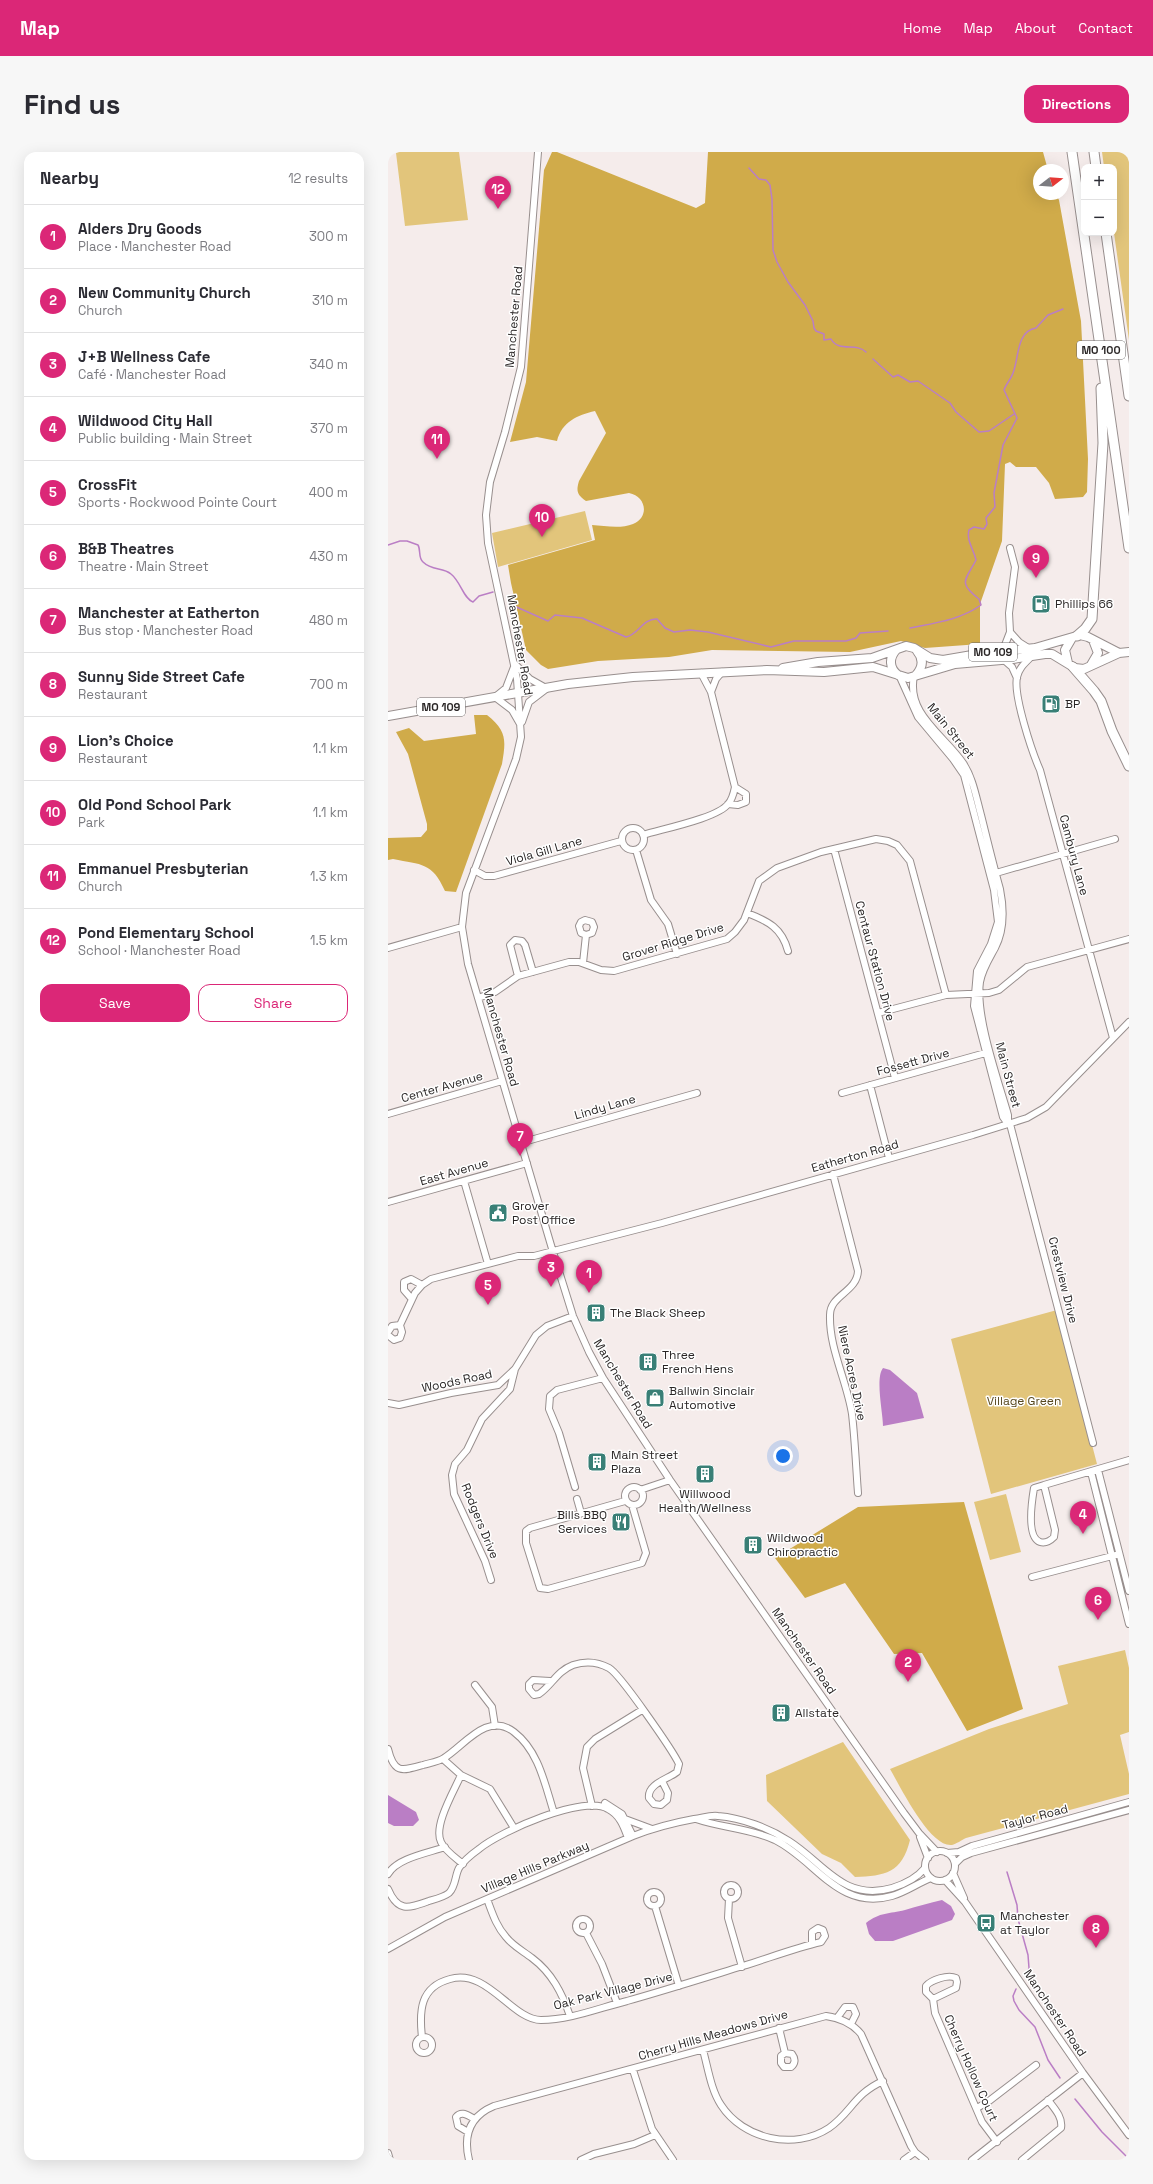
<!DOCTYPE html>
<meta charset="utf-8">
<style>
:root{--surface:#fff;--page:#f7f7f7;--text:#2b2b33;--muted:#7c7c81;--line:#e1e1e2;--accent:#db2777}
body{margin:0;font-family:"Space Grotesk",sans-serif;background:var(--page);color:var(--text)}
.controls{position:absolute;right:12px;top:12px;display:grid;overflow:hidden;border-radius:8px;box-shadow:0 4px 16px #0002}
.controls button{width:36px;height:36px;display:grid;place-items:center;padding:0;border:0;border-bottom:1px solid var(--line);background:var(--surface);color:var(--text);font:20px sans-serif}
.compass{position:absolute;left:645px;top:12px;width:36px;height:36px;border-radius:50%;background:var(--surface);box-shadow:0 4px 16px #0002;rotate:73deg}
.you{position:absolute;left:395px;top:1304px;width:14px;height:14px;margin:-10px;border:3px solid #fff;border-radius:50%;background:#1a73e8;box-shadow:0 0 0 6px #1a73e833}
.badge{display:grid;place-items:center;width:26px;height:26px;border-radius:50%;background:var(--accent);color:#fff;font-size:13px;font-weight:700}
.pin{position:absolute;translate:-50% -33px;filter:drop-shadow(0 1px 2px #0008)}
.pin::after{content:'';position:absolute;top:21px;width:14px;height:12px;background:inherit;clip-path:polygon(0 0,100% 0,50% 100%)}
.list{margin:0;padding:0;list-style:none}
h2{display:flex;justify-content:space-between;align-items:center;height:52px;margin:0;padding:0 16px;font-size:17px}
h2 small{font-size:13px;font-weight:400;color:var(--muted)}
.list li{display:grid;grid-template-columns:26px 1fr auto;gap:12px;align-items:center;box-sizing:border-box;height:64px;padding:0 16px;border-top:1px solid var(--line)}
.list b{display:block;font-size:15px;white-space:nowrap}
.list p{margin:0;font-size:13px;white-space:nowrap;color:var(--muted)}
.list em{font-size:13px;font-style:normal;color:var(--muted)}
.actions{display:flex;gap:8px;padding:12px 16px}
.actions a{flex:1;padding:9px 0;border:1px solid var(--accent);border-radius:12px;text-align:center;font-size:14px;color:var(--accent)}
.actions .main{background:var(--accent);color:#fff}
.map{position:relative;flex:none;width:741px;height:2008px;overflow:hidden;border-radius:12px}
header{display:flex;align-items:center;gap:24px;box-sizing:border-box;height:56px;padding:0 20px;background:var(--accent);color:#fff}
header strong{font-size:19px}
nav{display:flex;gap:22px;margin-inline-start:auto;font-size:14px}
.intro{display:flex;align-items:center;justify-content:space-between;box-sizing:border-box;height:96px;padding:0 24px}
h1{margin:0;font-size:28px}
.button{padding:10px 18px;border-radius:12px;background:var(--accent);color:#fff;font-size:14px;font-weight:700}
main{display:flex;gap:24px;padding:0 24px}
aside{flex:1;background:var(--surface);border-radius:12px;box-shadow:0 4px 16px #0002}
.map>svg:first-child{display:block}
.green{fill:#e2c57b}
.forest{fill:#d0ab4a}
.water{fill:#ba7ec5}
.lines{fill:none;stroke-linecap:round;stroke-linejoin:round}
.stream{stroke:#ba7ec5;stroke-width:1.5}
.minor-casing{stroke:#988f8e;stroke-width:8}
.major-casing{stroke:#988f8e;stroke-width:10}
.highway-casing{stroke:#988f8e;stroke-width:11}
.minor{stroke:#fff;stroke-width:6}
.major{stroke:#fff;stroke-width:8}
.highway{stroke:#fff;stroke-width:9}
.labels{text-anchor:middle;stroke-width:3;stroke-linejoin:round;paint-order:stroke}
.shield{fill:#fff;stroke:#6a6767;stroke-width:1}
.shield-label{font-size:11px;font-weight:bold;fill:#2a2626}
.street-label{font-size:12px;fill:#2a2626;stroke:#fff}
.poi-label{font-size:12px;fill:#2a2626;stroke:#fff;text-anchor:start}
.park-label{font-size:12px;fill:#57481f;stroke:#fff}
</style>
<header>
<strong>Map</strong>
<nav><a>Home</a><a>Map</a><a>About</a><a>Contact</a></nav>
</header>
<div class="intro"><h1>Find us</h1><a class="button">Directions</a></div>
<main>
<aside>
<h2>Nearby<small>12 results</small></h2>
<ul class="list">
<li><span class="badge">1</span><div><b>Alders Dry Goods</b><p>Place · Manchester Road</p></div><em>300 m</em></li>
<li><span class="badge">2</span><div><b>New Community Church</b><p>Church</p></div><em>310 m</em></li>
<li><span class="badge">3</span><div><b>J+B Wellness Cafe</b><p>Café · Manchester Road</p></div><em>340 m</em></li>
<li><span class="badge">4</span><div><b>Wildwood City Hall</b><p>Public building · Main Street</p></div><em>370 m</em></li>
<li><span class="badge">5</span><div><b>CrossFit</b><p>Sports · Rockwood Pointe Court</p></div><em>400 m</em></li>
<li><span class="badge">6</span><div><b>B&amp;B Theatres</b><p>Theatre · Main Street</p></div><em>430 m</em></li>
<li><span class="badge">7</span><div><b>Manchester at Eatherton</b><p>Bus stop · Manchester Road</p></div><em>480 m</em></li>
<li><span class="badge">8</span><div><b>Sunny Side Street Cafe</b><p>Restaurant</p></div><em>700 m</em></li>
<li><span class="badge">9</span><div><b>Lion's Choice</b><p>Restaurant</p></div><em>1.1 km</em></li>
<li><span class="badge">10</span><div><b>Old Pond School Park</b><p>Park</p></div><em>1.1 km</em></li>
<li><span class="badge">11</span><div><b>Emmanuel Presbyterian</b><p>Church</p></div><em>1.3 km</em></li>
<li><span class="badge">12</span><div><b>Pond Elementary School</b><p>School · Manchester Road</p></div><em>1.5 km</em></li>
</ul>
<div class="actions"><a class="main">Save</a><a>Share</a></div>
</aside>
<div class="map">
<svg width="741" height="2008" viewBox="0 0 741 2008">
<rect width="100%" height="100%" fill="#f5eceb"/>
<path class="green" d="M11 0H71L80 68 17 74 8 1Z
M714 0H741V188L726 81V15H716Z
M197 359 204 388 110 415 104 381Z
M669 1158 709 1312 603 1342 563 1187Z
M618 1342 633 1400 602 1408 586 1350Z
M737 1498 741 1516V1580L732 1583 741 1622V1642L578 1686C574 1688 568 1692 564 1693 542 1696 512 1634 502 1617L601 1577 680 1552 670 1514Z
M455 1590 522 1688C514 1721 497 1724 467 1725L453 1711 434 1702 379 1649 378 1623Z"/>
<path class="forest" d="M164 0H169L308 56 317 51 320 0H655L660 18H651V42H668L671 48 693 169 700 307 699 340 695 345 667 347 661 331 648 315H628L622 310 617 312 614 389 592 452V492L537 496 513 489 462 500 324 498 281 505 210 509 160 517 153 513 138 498 123 431 120 413 207 388 204 373C217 374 233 377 245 372 262 365 258 344 241 341L198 349C189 343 188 339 191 329L218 281 207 259C189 263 174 270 169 289L149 285 122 290 138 230 156 18Z
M86 563H99C119 579 118 588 114 612L68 740 57 739C44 710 34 713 5 707L0 708V686L33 685 39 678V672L20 602 8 580 21 576 36 589 88 582Z
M576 1350 635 1557 579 1579 534 1501 506 1502 457 1431 417 1446 387 1406 470 1355Z"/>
<path class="water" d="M495 1216 502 1218 529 1241 536 1266 495 1274C495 1261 487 1226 495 1216Z
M0 1643 28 1660 31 1668 25 1674H6L0 1671Z
M554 1748 563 1754 567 1762 564 1768 505 1789H487L481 1782 478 1771C492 1760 501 1762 517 1758 529 1754 542 1751 554 1748Z"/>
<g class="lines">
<path class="stream" d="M361 16 371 27 378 28 382 33 384 47 385 98 389 110 400 130 417 153 425 169 426 176 428 179 436 182V188L443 187C451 201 468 190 478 200
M485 207 505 225 510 223 522 230 530 229 562 251 568 260 591 280 601 279 626 262
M0 393 12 389H19L30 393C33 398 30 406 35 410 44 419 55 415 63 422 73 430 75 446 85 450L91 444 105 440
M124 453 160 469 167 463 194 466 238 485C250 483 255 466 269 467L277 476 286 480 302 478 320 480 383 495 406 489H458L468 486 472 481 500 479
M522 476C547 471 572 468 593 453L591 447C569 430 578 428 588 408 586 398 578 388 581 378L586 375 596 377 599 372 598 366 607 355 606 341 615 293 629 266 616 238C618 232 623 227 625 221 631 207 628 179 648 176L660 163 675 157
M619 1720 629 1753 630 1767 640 1803 641 1816 638 1824
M628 1837 625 1844 626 1849 631 1858 647 1875 660 1908 672 1926
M687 1947 714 1980 741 2007"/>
<defs>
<path id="minor" d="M150 0 133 215 117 280 102 330 98 363 100 391 129 527 133 585 128 607 78 741 74 775 80 812 165 1100 185 1164 201 1200 215 1226 282 1328 516 1661 531 1681 549 1700
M622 480 631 490 642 497
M606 499 617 493 622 480 621 461 627 415 622 396
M643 505C637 511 631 516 629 525 625 543 644 600 652 618L725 886
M616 508 624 515 629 526
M126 511 142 527 158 536
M126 515 118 536 107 545 124 558 132 572
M526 524C518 562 556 583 575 611 585 626 588 645 593 663 599 687 605 712 612 737 616 757 617 777 607 796 601 807 594 818 592 830 587 864 610 928 620 963V972
M512 525 530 565 565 607 576 623 606 738 610 770 603 792 589 819 586 854 615 965 620 972
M323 540 328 527 334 520
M134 570 141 550 158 537
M340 652 350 653 358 650V642L347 635
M234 687a11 11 0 1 1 22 0a11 11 0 1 1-22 0Z
M255 683C274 677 330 666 340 652 344 648 346 640 347 635L323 540 313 521
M446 697 507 926
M248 698 263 748 280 772 289 802
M86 718 97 724H106L233 689
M608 721 727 687
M359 761C380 769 394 776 400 799
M0 796 74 775
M195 811 198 783 193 781 191 774 193 770 197 768 204 770 206 775 204 781 198 783
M130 824 122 793 127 788 134 789 137 793 145 820
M90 846 107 840 130 824 181 810H191L213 818 226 819 339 787 347 780 356 768 371 729 389 716 433 700 488 687 500 689 509 693 522 709 558 843
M490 861 558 843 601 841 611 838 639 815 741 787
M482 933 501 1006
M454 941 601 900
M0 962 114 929
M622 972 705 1291
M132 991 309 941
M445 1022 470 1119C469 1140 442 1143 442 1163 441 1197 459 1229 464 1262 467 1288 468 1315 470 1341
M76 1029 100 1112
M0 1050 139 1011
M23 1146 16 1138V1130L23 1127 34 1133
M0 1180 4 1174 12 1173
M0 1183 6 1188 12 1186 14 1180 12 1173 27 1141 34 1133 43 1127 130 1104H146L274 1071 585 983 639 966 658 955 741 870
M0 1251 11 1253 63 1241 110 1233 127 1217 148 1183 159 1174 185 1164
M710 1318 741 1439
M703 1320 741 1472
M656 1333 667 1378 666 1385C662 1389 658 1392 652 1390 638 1385 644 1348 646 1336Z
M656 1333 741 1308
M237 1344a9 9 0 1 1 18 0a9 9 0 1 1-18 0Z
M187 1335 171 1281 161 1257 162 1244 169 1238 215 1226
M252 1338 282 1328
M189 1347 193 1361
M237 1349 142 1376 138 1379V1391L152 1436 160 1437 254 1411 258 1401 244 1353
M644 1425 728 1403
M103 1428 97 1409 66 1342 64 1323 67 1312 79 1298 94 1267 122 1237 127 1217
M162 1529 145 1528 141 1532V1537L146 1543 151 1542C164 1533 169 1519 185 1513 197 1509 210 1510 221 1516 232 1522 285 1599 291 1612L289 1620C280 1627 259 1632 261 1646L266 1652 273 1653 279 1648 280 1641 274 1629
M87 1533 104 1555 107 1574
M0 1597C6 1622 14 1619 35 1613 41 1611 50 1610 56 1606 76 1594 99 1559 126 1580 151 1599 157 1633 166 1661
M55 1607 73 1623 102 1637 126 1676
M73 1623C66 1639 45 1674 53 1690 57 1699 68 1706 75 1712
M217 1651 234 1662 245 1684
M204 1654 195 1616 199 1595 207 1587 254 1558
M237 1667 264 1677
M308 1667C334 1676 361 1676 387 1688 429 1709 450 1759 504 1744 518 1740 530 1731 543 1726
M532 1685 540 1706
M537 1714a15 15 0 1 1 30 0a15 15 0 1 1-30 0Z
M559 1701 571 1700 584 1694 741 1650
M567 1712 574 1705 583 1701 741 1658
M565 1721 576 1746
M0 1722C9 1706 40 1701 57 1695
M557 1728 577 1750 695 1921 741 1983
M336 1740a7 7 0 1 1 14 0a7 7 0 1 1-14 0Z
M0 1737C10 1761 21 1756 41 1749 48 1747 56 1745 61 1741 68 1734 67 1723 71 1716 76 1708 84 1702 91 1697 111 1680 196 1642 220 1657 232 1663 236 1675 240 1686
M259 1747a7 7 0 1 1 14 0a7 7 0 1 1-14 0Z
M99 1747C104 1760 108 1774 118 1785 125 1794 135 1799 144 1806 164 1821 174 1841 182 1864
M341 1747 340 1766 354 1815
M267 1754 291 1834
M188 1774a7 7 0 1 1 14 0a7 7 0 1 1-14 0Z
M198 1781 214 1812 229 1851
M0 1797 57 1765 245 1684C265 1676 284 1671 306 1667 315 1666 321 1663 330 1664 354 1666 381 1676 401 1689 436 1711 455 1750 504 1736 517 1732 528 1727 537 1716
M545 1847 568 1836 569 1830 568 1826C560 1822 543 1828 538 1834V1840L545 1847 547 1861 594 1970 609 1990
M449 1866 457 1855H465L468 1862 463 1872
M391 1876 397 1901 393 1904V1911L396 1915H403C407 1912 408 1907 404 1902L397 1901
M34 1885C31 1859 32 1835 62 1827 99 1816 124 1868 153 1868 182 1868 211 1856 239 1849 278 1838 316 1826 355 1814 381 1806 407 1796 433 1790L437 1784 435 1778 430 1776 424 1780V1792
M28 1893a8 8 0 1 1 16 0a8 8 0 1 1-16 0Z
M315 1898C320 1916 323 1938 333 1953 355 1987 406 1999 441 1976 463 1961 466 1942 495 1929
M245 1918 264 1977 285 2008
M589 1956 601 1949 648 1913
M80 1980 70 1974 68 1965C74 1958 80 1964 87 1967
M0 2001 2 2008
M81 2008C75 1983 82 1964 106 1954L438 1864C452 1866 464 1871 473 1882L523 1994 527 2000 537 2008
M193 2008 206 2002 246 1992 267 1983
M516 2008 527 2000
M584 2008 695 1921
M634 2008 673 1976C675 1965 666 1956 660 1948"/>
<path id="major" d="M508 498C501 506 501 516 510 523
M680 511 677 498 684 486
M703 513 710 501 705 488
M395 516 430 510 484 506 518 494 526 496 542 506 555 508 590 502 647 496 692 483 700 485 731 501
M528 523C535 515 536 507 529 499
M0 564 180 532 245 525 379 518 436 520 485 515 520 526 567 512 625 507 657 502H664L687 516 696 517 731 501 741 500"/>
<path id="highway" d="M684 0 741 396
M706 0 708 15
M718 81 741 244
M689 484 697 477 704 467 715 291 713 236
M685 515 706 539 713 549 724 579 741 614"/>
</defs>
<use href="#minor" class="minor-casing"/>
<use href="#major" class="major-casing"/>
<use href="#highway" class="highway-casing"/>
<use href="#minor" class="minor"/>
<use href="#major" class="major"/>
<use href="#highway" class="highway"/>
</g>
<defs>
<symbol id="fuel-square" viewBox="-11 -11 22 22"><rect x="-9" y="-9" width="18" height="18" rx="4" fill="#397f76" stroke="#fff"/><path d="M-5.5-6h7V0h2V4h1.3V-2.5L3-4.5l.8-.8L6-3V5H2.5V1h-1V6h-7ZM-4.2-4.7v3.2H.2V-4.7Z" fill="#fff"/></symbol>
<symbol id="civic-square" viewBox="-11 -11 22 22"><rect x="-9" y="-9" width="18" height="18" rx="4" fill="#397f76" stroke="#fff"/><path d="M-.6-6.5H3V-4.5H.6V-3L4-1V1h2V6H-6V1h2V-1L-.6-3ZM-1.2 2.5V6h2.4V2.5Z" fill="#fff"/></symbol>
<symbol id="building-square" viewBox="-11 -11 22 22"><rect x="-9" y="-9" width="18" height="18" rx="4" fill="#397f76" stroke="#fff"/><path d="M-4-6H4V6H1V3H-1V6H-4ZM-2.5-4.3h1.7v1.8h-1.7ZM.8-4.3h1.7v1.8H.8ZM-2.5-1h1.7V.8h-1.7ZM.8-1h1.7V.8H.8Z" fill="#fff"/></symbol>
<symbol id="shop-square" viewBox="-11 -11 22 22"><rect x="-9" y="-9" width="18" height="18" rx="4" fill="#397f76" stroke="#fff"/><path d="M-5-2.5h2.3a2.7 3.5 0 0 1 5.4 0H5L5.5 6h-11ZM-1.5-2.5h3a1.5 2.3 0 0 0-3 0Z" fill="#fff"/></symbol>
<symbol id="restaurant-square" viewBox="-11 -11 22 22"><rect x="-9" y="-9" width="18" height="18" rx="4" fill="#397f76" stroke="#fff"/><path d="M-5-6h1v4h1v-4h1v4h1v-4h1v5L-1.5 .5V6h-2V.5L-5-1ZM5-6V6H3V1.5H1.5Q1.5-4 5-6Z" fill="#fff"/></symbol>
<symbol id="bus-square" viewBox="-11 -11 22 22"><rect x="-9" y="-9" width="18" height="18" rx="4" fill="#397f76" stroke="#fff"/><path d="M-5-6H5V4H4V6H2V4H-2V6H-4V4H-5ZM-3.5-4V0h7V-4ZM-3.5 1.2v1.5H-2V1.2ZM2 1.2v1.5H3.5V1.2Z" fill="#fff"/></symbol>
</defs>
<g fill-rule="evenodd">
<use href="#fuel-square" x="642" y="441" width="22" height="22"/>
<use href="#fuel-square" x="652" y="541" width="22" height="22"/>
<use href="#civic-square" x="99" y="1050" width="22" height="22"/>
<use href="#building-square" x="197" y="1150" width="22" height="22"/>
<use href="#building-square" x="249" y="1199" width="22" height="22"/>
<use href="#shop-square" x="256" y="1235" width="22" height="22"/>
<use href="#building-square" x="198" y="1299" width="22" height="22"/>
<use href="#building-square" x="306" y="1311" width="22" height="22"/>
<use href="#restaurant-square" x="222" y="1359" width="22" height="22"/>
<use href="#building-square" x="354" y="1382" width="22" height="22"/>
<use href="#building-square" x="382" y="1550" width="22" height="22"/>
<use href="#bus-square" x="587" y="1760" width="22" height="22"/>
</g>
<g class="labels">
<g class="shield">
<rect x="689" y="189" width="48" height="18" rx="3"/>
<rect x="581" y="491" width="48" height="18" rx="3"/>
<rect x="29" y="546" width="48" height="18" rx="3"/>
</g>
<g class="shield-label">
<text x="713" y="202">MO 100</text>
<text x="605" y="504">MO 109</text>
<text x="53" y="559">MO 109</text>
</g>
<g class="street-label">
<text transform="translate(126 165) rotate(-85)" y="4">Manchester Road</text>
<text transform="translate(132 493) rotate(80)" y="4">Manchester Road</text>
<text transform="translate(563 579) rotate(51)" y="4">Main Street</text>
<text transform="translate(156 699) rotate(-16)" y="4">Viola Gill Lane</text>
<text transform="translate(686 703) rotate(75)" y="4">Cambury Lane</text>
<text transform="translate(285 790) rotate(-17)" y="4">Grover Ridge Drive</text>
<text transform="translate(487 809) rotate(75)" y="4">Centaur Station Drive</text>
<text transform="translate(113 885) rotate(74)" y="4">Manchester Road</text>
<text transform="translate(525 910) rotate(-15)" y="4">Fossett Drive</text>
<text transform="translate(620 923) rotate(75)" y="4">Main Street</text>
<text transform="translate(54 935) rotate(-16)" y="4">Center Avenue</text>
<text transform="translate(217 955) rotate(-16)" y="4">Lindy Lane</text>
<text transform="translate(467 1004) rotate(-16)" y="4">Eatherton Road</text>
<text transform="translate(66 1020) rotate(-16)" y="4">East Avenue</text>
<text transform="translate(675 1128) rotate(76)" y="4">Crestview Drive</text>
<text transform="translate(464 1221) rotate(78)" y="4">Niere Acres Drive</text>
<text transform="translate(69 1229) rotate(-12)" y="4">Woods Road</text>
<text transform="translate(235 1232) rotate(59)" y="4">Manchester Road</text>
<text transform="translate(92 1369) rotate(68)" y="4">Rodgers Drive</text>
<text transform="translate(416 1499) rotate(55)" y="4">Manchester Road</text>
<text transform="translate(647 1665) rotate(-15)" y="4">Taylor Road</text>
<text transform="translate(147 1715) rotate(-23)" y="4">Village Hills Parkway</text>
<text transform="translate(225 1839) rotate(-14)" y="4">Oak Park Village Drive</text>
<text transform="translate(667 1861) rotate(56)" y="4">Manchester Road</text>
<text transform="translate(325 1883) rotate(-16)" y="4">Cherry Hills Meadows Drive</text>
<text transform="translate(583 1916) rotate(66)" y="4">Cherry Hollow Court</text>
</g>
<g class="poi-label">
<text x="667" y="456">Phillips 66</text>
<text x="677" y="556">BP</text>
<text x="124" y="1058">Grover<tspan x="124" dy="14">Post Office</tspan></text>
<text x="222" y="1165">The Black Sheep</text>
<text x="274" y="1207">Three<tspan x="274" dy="14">French Hens</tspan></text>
<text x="281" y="1243">Ballwin Sinclair<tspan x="281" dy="14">Automotive</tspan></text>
<text x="223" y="1307">Main Street<tspan x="223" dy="14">Plaza</tspan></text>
<text x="317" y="1346" text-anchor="middle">Willwood<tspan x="317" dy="14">Health/Wellness</tspan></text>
<text x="219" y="1367" text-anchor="end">Bills BBQ<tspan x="219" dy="14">Services</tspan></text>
<text x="379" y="1390">Wildwood<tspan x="379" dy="14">Chiropractic</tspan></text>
<text x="407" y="1565">Allstate</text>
<text x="612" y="1768">Manchester<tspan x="612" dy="14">at Taylor</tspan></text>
</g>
<g class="park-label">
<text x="636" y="1253">Village Green</text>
</g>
</g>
</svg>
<div class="controls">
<button>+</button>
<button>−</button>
</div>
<svg class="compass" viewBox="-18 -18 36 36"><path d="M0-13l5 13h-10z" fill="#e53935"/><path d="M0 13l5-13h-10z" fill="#7c7c81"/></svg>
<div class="you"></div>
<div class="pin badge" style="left:201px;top:1141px">1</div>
<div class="pin badge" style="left:520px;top:1530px">2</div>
<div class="pin badge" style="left:163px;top:1135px">3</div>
<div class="pin badge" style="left:695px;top:1382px">4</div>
<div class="pin badge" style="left:100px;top:1153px">5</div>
<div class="pin badge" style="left:710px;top:1468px">6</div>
<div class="pin badge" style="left:132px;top:1004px">7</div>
<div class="pin badge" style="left:708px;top:1796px">8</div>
<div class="pin badge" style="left:648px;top:426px">9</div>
<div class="pin badge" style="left:154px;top:385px">10</div>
<div class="pin badge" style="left:49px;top:307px">11</div>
<div class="pin badge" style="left:110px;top:57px">12</div>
</div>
</main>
